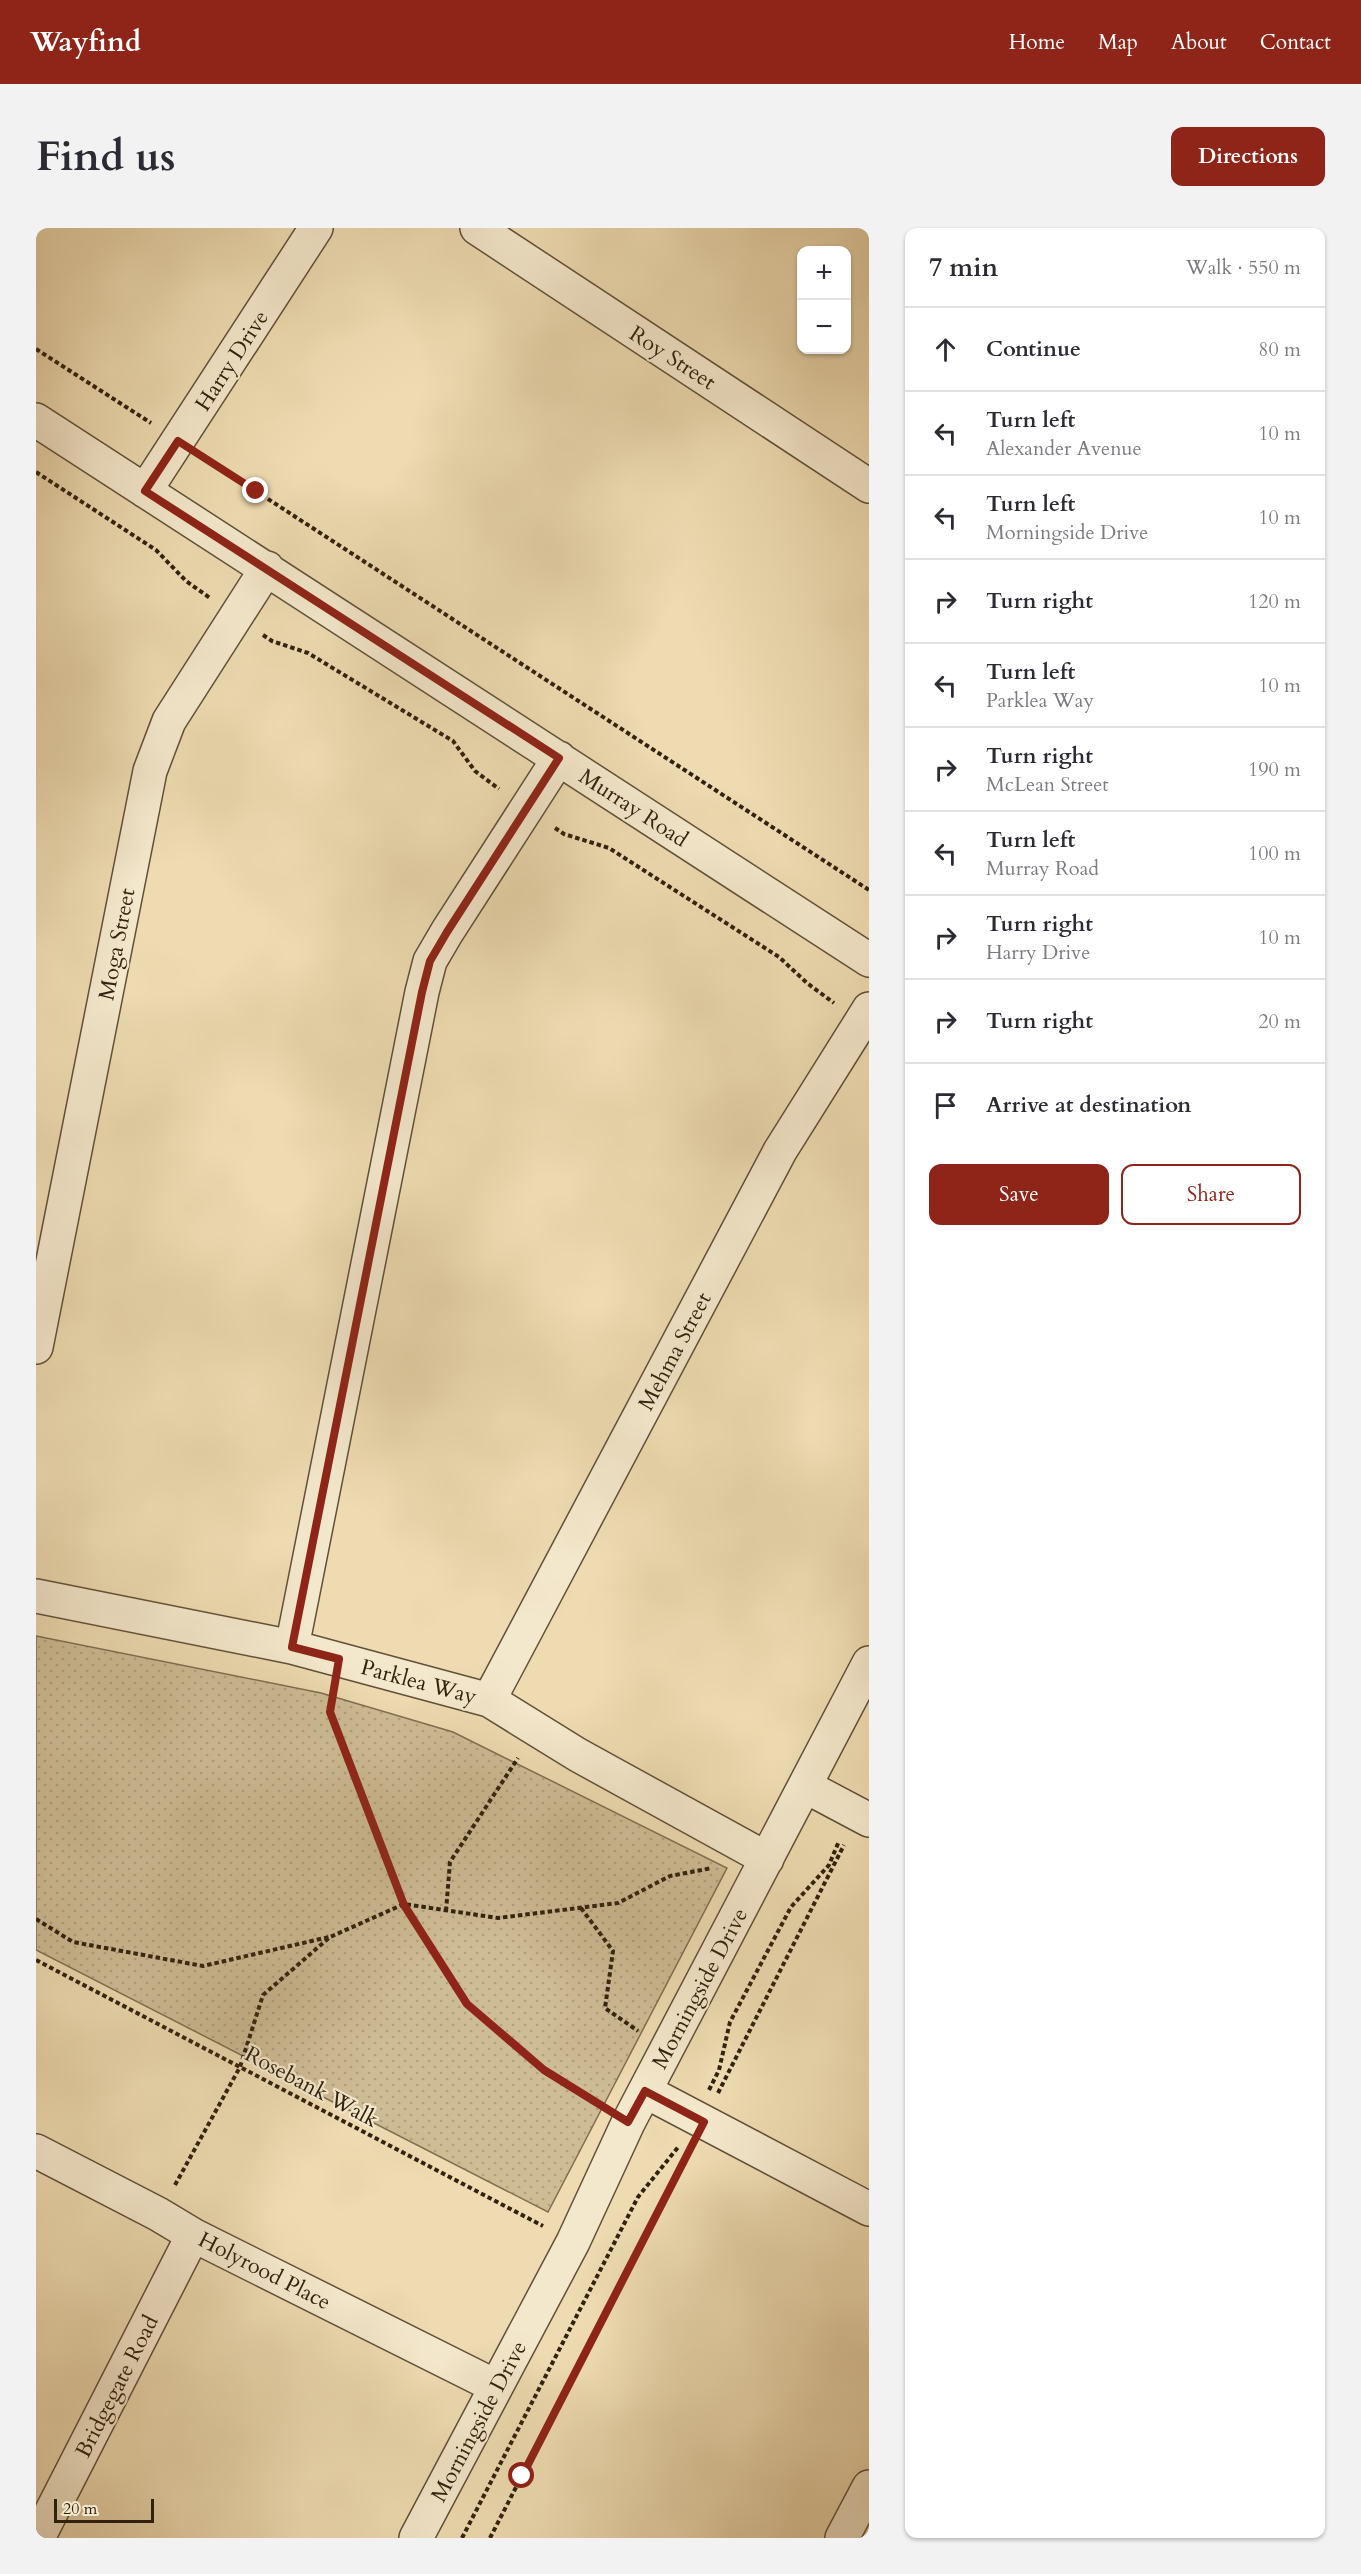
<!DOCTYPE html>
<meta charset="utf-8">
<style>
:root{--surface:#fff;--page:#f2f2f3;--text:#2b2b33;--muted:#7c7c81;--line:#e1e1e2;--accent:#8f2418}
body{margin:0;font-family:Cardo,serif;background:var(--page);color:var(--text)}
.controls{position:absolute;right:18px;top:18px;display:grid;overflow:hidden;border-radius:12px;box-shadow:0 2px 4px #0004}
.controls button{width:54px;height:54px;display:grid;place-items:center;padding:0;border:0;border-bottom:2px solid var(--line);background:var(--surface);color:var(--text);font:30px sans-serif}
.scale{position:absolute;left:18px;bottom:15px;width:100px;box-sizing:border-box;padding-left:6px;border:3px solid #30220f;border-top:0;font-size:16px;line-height:21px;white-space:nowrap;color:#30220f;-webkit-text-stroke:4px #f4e8cc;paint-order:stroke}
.stop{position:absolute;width:18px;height:18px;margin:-14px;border:4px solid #8f2418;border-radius:50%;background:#fff}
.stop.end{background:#8f2418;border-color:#fff;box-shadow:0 2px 6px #0008}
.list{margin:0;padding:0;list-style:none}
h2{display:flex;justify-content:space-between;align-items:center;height:78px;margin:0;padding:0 24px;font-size:26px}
h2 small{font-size:20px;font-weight:400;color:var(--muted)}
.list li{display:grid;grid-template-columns:39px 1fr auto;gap:18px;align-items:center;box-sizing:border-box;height:84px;padding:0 24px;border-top:2px solid var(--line)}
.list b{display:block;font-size:22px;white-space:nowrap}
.list p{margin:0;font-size:20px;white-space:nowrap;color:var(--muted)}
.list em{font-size:20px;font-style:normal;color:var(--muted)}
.actions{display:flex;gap:12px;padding:18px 24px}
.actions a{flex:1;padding:14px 0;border:2px solid var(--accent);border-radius:12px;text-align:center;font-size:21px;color:var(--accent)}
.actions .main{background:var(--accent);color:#fff}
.icon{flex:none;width:33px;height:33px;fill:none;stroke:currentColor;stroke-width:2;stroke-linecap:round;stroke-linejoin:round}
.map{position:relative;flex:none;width:833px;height:2310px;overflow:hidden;border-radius:12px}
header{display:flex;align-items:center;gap:36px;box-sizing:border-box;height:84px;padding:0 30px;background:var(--accent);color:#fff}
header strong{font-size:28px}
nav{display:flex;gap:33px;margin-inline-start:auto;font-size:21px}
.intro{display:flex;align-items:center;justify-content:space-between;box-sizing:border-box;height:144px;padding:0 36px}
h1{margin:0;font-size:42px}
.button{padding:15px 27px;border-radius:12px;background:var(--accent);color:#fff;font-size:21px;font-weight:700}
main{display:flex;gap:36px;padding:0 36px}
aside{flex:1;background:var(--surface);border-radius:12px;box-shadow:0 2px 4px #0004}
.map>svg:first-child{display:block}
.park{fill:url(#park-dots);stroke:#7f6f52;stroke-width:1.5}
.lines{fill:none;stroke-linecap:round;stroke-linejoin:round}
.minor-casing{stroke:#605038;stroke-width:36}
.path{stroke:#30220f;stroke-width:4;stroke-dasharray:4.5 3;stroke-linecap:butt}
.minor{stroke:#f4e8cc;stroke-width:33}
.route{stroke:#8f2418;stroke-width:8}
.labels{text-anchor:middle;stroke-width:4.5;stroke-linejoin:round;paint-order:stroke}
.street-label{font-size:22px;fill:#30220f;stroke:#f4e8cc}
</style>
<header>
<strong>Wayfind</strong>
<nav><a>Home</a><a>Map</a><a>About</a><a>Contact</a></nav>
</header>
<div class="intro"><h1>Find us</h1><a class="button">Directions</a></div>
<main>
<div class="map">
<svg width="833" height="2310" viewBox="0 0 833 2310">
<defs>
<pattern id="park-dots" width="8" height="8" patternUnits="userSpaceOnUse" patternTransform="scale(1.5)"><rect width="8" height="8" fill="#cebc95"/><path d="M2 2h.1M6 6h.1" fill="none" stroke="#b1a17f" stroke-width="1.8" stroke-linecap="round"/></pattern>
</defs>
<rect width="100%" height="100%" fill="#eedbb1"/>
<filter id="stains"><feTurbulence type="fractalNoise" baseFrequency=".00333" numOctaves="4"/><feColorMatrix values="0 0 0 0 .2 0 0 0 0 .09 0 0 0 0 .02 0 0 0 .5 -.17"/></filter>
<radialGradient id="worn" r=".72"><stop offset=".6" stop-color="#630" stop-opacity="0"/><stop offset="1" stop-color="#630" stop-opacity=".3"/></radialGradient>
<path class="park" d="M0 1408 285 1465 417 1504 691 1640 512 1984 0 1722Z"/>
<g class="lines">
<defs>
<path id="minor" d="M441 0 833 258
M0 192 833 732
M109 263 280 0
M0 1119 114 543 133 493 231 340
M0 1368 256 1419 453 1472 542 1527 731 1631
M256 1419 386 764 394 733 411 704 523 530
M453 1472 744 923 833 781
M769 1558 833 1592
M609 1863 833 1981
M0 1923 122 1986 157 2007 459 2158
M2 2310 157 2007
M380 2310 537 2014 592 1895 833 1435
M806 2310 833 2259"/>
</defs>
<use href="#minor" class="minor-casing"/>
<path class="path" d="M0 121 115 195
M169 230 833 662
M0 244 120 322 150 353 174 370
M227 407 236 413 272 425 417 513 439 543 463 561
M519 600 528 606 573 620 743 729 771 755 798 775
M297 1464 294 1483 368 1676 431 1775 508 1842 564 1877
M545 1680 577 1723 569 1780 602 1803
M410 1683 414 1634 482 1530
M0 1691 37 1714 167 1738 293 1709
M0 1732 507 1998
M673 1862 683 1842 694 1794 755 1679 793 1637 803 1613
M682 1865 808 1617
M139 1957 204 1839 227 1767 294 1709 368 1676 462 1690 582 1675 634 1648 676 1640
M426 2310 602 1969 643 1918
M454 2310 653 1922"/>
<use href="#minor" class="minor"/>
</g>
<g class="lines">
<path class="route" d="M220 263 142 213 109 263 523 530 411 704 394 733 386 764 256 1419 303 1431 294 1484 368 1677 431 1776 508 1842 592 1894 609 1863 668 1894 486 2248"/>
</g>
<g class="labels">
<g class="street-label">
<text transform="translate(637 129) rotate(33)" y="8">Roy Street</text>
<text transform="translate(195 132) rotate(-57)" y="8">Harry Drive</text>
<text transform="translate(598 579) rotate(33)" y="8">Murray Road</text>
<text transform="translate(80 716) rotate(-79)" y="8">Moga Street</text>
<text transform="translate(638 1123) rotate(-62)" y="8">Mehma Street</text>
<text transform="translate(383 1453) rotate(15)" y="8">Parklea Way</text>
<text transform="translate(663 1760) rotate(-62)" y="8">Morningside Drive</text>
<text transform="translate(276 1858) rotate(28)" y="8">Rosebank Walk</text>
<text transform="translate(229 2042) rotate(27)" y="8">Holyrood Place</text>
<text transform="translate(80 2158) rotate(-63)" y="8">Bridgegate Road</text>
<text transform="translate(442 2193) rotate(-62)" y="8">Morningside Drive</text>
</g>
</g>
<rect width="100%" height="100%" filter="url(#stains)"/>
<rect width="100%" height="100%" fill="url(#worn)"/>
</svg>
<div class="controls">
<button>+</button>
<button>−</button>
</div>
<div class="scale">20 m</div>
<div class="stop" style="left:486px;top:2248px"></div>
<div class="stop end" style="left:220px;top:263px"></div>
</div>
<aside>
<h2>7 min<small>Walk · 550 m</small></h2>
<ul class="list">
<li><svg class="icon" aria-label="ahead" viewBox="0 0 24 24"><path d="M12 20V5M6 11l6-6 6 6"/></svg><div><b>Continue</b></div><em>80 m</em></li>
<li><svg class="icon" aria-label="left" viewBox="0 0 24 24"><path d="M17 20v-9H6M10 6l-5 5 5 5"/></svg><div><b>Turn left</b><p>Alexander Avenue</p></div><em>10 m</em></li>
<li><svg class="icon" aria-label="left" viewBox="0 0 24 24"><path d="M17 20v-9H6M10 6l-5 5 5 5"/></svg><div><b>Turn left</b><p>Morningside Drive</p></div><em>10 m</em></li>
<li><svg class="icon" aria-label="right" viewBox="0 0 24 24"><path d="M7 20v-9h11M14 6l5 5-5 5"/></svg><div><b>Turn right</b></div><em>120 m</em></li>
<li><svg class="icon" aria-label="left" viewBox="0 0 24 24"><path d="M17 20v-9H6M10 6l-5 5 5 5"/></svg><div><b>Turn left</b><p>Parklea Way</p></div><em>10 m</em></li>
<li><svg class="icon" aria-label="right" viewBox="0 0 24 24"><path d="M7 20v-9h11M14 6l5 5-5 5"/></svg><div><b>Turn right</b><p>McLean Street</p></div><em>190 m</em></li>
<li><svg class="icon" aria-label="left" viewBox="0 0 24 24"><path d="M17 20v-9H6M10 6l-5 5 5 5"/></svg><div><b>Turn left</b><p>Murray Road</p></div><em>100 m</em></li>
<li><svg class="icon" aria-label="right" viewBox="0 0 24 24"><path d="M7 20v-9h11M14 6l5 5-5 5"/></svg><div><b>Turn right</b><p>Harry Drive</p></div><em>10 m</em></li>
<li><svg class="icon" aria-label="right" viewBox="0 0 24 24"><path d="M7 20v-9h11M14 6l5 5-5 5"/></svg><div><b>Turn right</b></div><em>20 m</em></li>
<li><svg class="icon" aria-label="arrive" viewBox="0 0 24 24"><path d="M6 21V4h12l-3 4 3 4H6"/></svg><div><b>Arrive at destination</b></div></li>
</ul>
<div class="actions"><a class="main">Save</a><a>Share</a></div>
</aside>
</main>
